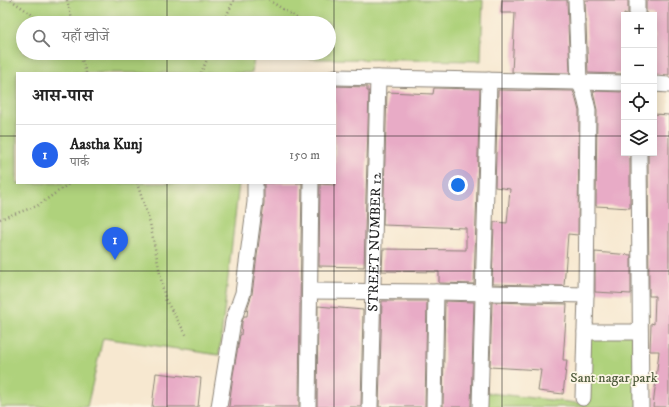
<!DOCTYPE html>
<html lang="hi">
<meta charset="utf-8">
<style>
:root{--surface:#fff;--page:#f2f2f2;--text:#222;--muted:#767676;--line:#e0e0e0;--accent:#2563eb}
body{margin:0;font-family:"IM FELL DW Pica","Noto Serif Devanagari",serif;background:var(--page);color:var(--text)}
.controls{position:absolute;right:12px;top:12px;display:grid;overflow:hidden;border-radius:0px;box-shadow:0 2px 10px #0003}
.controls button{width:36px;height:36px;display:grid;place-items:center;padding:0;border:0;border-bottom:1px solid var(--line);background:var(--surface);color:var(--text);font:20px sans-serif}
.you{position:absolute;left:458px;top:185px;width:14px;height:14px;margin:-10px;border:3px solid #fff;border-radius:50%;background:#1a73e8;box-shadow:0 0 0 6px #1a73e833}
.badge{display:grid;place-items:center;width:26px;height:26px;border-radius:50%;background:var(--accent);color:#fff;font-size:13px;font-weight:700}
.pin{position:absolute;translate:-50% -33px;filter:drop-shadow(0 1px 2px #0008)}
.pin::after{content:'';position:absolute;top:21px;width:14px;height:12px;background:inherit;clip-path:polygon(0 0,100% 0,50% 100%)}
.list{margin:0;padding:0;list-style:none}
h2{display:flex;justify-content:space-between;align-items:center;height:52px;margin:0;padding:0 16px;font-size:17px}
h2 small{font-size:13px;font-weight:400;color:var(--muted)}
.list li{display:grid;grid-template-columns:26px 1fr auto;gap:12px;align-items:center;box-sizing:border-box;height:60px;padding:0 16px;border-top:1px solid var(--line)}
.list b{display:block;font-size:15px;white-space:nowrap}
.list p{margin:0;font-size:13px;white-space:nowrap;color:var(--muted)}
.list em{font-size:13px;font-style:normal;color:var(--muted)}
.icon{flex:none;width:22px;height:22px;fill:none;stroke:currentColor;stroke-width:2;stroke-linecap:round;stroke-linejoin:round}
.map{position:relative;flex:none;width:669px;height:407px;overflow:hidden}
.search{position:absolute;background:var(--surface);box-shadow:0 2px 10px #0003;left:16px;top:16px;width:320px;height:44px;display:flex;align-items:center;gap:10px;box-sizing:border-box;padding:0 14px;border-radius:22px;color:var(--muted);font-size:15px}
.panel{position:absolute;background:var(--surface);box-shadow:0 2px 10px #0003;left:16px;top:72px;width:320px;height:112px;border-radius:0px}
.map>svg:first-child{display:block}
.green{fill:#afd27b;stroke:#66774c;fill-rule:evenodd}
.building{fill:#e8abc6}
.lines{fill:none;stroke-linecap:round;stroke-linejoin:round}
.minor-casing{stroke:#8a8276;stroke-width:17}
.path{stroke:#8a8276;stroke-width:2.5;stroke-dasharray:1 3;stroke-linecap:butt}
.minor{stroke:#fff;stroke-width:15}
.grid{fill:none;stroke:#1c1c1c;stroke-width:1;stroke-opacity:0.55}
.labels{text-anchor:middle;stroke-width:3.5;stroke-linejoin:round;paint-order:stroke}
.street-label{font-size:14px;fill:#1c1c1c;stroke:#fcf5e5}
.park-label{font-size:14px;fill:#4f5c3d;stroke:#fcf5e5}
</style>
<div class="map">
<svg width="669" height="407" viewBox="0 0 669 407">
<rect width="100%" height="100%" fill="#fcf5e5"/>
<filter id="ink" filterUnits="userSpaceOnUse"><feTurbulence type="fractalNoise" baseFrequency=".025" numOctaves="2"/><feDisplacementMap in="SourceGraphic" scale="8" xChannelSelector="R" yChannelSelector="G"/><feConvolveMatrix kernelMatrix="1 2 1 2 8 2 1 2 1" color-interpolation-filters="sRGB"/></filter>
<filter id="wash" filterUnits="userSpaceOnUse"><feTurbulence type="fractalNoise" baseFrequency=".012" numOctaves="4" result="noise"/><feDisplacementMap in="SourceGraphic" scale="16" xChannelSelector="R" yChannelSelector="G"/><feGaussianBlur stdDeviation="0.9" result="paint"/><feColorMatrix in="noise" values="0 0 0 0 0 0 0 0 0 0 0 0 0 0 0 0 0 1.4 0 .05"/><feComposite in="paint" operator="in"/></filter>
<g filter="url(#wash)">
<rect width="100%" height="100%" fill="#f7e8d0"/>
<path class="green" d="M0 0H483L481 61 254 58 252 73H17V183H239L219 355 103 338 87 407H0ZM23 23H329V53H23Z
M590 332H640L641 407H480L481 392 585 404Z"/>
<g id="blocks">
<path class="building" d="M502 0H567L570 73 512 72 515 13H501Z
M585 0H628V15L624 14V74L588 73Z
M646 0H669V75L654 74V15H646Z
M335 86 367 87V91H369L364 267 319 266 320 184 335 185Z
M434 88 480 89 474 284 439 283V272L382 271 383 249 466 250V228L383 225 387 92 433 94Z
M498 90 573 91 575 96 579 111 578 235 568 234 564 286 492 284 494 222 507 223 510 189 495 187Z
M593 91 624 92V153H630V208L596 206 597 110Z
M654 114 669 115V407H653L659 351H650L651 323 654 324 655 296H649L648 153H654Z
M264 183H302L300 305 299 407H229L233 375 240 335H241L242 322 244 316H247L248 306 252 294 264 203Z
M595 252 631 255V294L595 292Z
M382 301H427L425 407H379Z
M445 301 474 302 471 407H443Z
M492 302 567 304 563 360H567L563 394 538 391 541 370 490 367Z
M318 306 363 310 361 407H317Z
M156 373 201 378 198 407H152Z"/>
</g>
</g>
<g filter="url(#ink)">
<use href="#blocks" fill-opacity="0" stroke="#8a8276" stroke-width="1"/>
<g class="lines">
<defs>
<g id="minor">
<path d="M576 0 579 82 584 93 588 110 586 295 583 398"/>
<path d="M637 0V15"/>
<path d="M335 77 624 83"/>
<path d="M654 84 669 85"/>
<path d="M639 153 641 407"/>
<path d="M310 291 436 292 586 295"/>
<path d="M585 332H640"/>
<path d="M219 407 233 321 243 293 255 202V183"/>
<path d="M308 407 311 183"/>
<path id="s1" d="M370 407 378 78"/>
<path d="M434 407 436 292"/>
<path d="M480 407 489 80"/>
</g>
</defs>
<use href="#minor" class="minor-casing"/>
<path class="path" d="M11 0 44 23
M67 0 73 23
M269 0 304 23
M223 23 234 0
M329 39 335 43
M80 53 86 73
M201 73 210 53
M137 183 150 223 165 299 187 336
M0 219 37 206 70 183"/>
<use href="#minor" class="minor"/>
</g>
</g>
<path class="grid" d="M167 0V23M334 0V73M502 0V407M167 53V73M0 136H17M335 136H624M654 136H669M167 183V407M334 183V407M0 271H669"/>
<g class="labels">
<g class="street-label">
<text dy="5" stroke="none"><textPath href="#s1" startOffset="165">STREET NUMBER 12</textPath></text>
</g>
<g class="park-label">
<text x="614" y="382">Sant nagar park</text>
</g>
</g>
</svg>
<div class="controls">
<button>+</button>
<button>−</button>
<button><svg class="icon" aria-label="locate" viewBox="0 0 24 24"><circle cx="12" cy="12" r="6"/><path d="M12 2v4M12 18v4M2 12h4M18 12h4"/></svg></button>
<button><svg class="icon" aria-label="layers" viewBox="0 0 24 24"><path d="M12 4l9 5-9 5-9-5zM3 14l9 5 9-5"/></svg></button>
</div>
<div class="you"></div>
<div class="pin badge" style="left:115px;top:260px">1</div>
<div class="search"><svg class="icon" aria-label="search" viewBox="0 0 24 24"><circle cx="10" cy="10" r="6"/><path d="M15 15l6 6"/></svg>यहाँ खोजें</div>
<section class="panel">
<h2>आस-पास<small></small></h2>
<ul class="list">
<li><span class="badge">1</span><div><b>Aastha Kunj</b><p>पार्क</p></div><em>150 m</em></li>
</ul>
</section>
</div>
